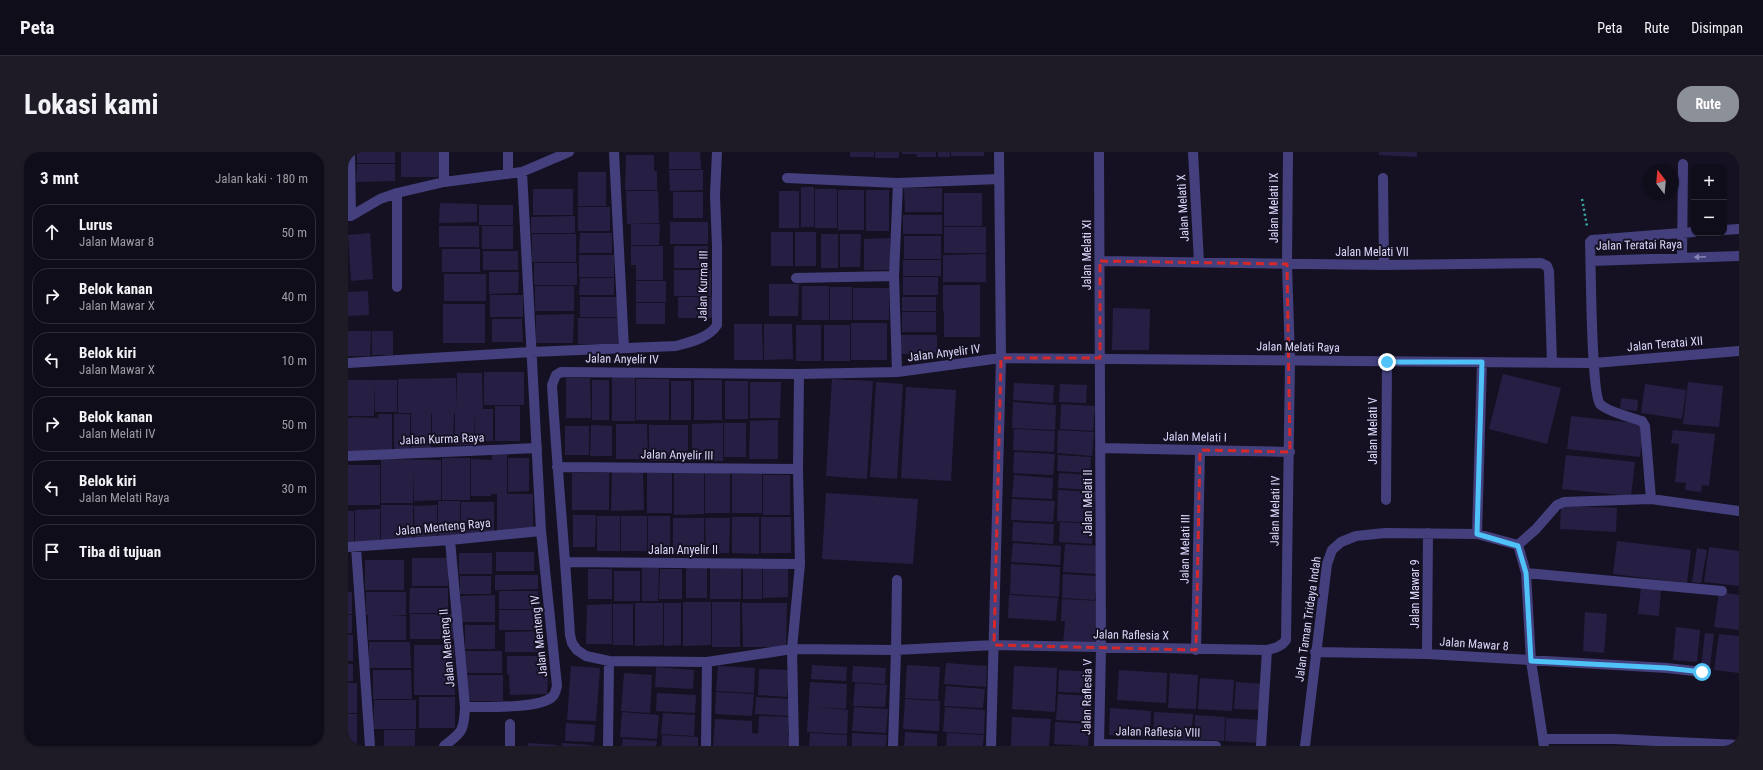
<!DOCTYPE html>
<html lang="id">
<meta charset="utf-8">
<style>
:root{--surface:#100d1a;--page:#1e1b27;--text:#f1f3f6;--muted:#9c9ca2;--line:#302d39;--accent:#8c9099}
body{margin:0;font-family:"Roboto Condensed",sans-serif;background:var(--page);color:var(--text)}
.controls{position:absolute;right:12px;top:12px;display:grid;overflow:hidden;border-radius:8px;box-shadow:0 1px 3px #0004}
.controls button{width:36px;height:36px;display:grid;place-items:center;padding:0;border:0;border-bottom:1px solid var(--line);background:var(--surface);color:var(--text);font:20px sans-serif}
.compass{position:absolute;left:1295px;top:12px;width:36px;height:36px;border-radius:50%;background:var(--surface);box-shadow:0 1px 3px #0004;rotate:344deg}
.stop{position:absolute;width:12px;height:12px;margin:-9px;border:3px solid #4fc3f7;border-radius:50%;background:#fff}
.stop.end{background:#4fc3f7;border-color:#fff;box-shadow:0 1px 4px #0008}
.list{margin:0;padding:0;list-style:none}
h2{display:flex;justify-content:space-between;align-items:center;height:52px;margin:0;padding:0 16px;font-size:17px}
h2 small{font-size:13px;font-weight:400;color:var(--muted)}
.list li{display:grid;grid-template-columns:26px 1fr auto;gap:12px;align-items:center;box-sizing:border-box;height:56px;margin:0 8px 8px;padding:0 8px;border:1px solid var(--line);border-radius:16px}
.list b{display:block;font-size:15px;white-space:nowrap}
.list p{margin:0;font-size:13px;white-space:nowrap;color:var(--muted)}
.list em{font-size:13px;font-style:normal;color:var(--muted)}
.icon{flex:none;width:22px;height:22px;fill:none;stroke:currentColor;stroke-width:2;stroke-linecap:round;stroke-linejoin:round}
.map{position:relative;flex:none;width:1391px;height:594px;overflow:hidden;border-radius:16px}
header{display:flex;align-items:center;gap:24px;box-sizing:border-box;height:56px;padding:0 20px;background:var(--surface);border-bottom:1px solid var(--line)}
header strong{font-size:19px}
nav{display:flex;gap:22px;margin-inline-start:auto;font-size:14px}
.intro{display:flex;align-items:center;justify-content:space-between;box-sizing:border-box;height:96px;padding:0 24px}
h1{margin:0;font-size:28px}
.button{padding:10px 18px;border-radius:16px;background:var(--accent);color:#fff;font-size:14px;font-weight:700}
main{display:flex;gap:24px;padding:0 24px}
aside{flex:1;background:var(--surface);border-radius:16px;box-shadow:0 1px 3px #0004}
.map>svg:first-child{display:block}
.building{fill:#271f43}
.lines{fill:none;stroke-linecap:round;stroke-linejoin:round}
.path{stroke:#3baca8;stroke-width:2.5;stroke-dasharray:2 3;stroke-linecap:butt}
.service{stroke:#44407e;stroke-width:10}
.minor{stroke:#44407e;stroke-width:10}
.oneway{fill:#8884b6}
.route{stroke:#4fc3f7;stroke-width:5}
.marked{fill:none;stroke:#d62828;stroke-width:3;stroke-dasharray:8 5;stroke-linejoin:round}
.labels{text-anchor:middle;stroke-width:4;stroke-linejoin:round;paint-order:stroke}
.street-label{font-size:12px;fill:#dcd7fb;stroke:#151123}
</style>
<header>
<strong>Peta</strong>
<nav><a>Peta</a><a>Rute</a><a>Disimpan</a></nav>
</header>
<div class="intro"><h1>Lokasi kami</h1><a class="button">Rute</a></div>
<main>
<aside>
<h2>3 mnt<small>Jalan kaki · 180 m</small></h2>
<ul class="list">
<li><svg class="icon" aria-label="ahead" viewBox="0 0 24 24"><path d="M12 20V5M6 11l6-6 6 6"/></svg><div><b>Lurus</b><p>Jalan Mawar 8</p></div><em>50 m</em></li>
<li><svg class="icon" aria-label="right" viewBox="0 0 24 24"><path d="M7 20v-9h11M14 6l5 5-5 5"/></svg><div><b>Belok kanan</b><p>Jalan Mawar X</p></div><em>40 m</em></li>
<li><svg class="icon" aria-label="left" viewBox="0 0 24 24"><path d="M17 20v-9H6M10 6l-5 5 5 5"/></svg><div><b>Belok kiri</b><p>Jalan Mawar X</p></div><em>10 m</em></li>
<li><svg class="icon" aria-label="right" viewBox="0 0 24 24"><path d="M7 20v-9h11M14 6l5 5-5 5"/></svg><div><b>Belok kanan</b><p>Jalan Melati IV</p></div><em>50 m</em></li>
<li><svg class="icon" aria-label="left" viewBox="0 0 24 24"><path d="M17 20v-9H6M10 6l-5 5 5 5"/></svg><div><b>Belok kiri</b><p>Jalan Melati Raya</p></div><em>30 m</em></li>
<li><svg class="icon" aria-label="arrive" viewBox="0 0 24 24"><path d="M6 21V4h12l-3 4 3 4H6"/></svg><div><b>Tiba di tujuan</b></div></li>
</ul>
</aside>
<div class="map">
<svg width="1391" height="594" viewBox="0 0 1391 594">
<rect width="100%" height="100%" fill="#151123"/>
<path class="building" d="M9 0H47V11H9Z
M53 0H91V25H53Z
M321 0H352L353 17H321Z
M502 0H526V5H502Z
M527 0H551V6H527Z
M554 0H588V5H569V2H554Z
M590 0H602V5H590Z
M603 0H636V4H603Z
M1031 0H1069V5L1031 3Z
M278 3H306V19H309V38H277Z
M9 12H47V29L8 30Z
M321 18H355V38L322 39Z
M230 20H258V54H230Z
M453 35H466V75H453Z
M556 36H594V60H557Z
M185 37H225V63H185Z
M467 37H489V76H467Z
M490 38H516V78H490Z
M518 38H541V79H518Z
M278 39H310L311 71 279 72Z
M431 39H451V76H431Z
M325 40H355V66H325Z
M596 41H634V74H596Z
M92 51 129 52V70L91 71Z
M131 53H165V73H131Z
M230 55H262V79H230Z
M555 63H594V82H555Z
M227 64V81H183V65Z
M322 70H360V92H322Z
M283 72H312L311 93H283Z
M91 74H131V95H91Z
M134 74H165V97H134Z
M596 75H638V101H596Z
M423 80H445V114H423Z
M447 80H468V114H447Z
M22 81 25 127 3 129 0 83Z
M232 81H264V101H231Z
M184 82H228V110H184Z
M473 82H490V116H473Z
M492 82H513L512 115H492Z
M556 84H593V107H556Z
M542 86V118H516V87Z
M283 94H315V128H288V113H283Z
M326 94H360V116H326Z
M94 97H132V120H94Z
M135 99H170V118H135Z
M638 102V130H595V103Z
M231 103H266V125H231Z
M555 108H593V124H555Z
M186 111H229V133H186Z
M326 118H363V144H326Z
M141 120H171L170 141 141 142Z
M96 122H138V149H96Z
M555 125H590V143H555Z
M232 126H266V143H231Z
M288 129H318V150H288Z
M421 132H451L450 164H421Z
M595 133H632V159H595Z
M187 134H226V159H187Z
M454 134H481V168H454Z
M482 135H504V168H482Z
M505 136H541V168H505Z
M20 139 21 163 0 164V140Z
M142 143H175V165H142Z
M232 145H272V165H232Z
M330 145H364L365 166H330Z
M554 145H588V159H554Z
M288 151H317V172H288Z
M95 152H137V191H95Z
M765 156 802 157 801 198H764Z
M596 159H632V185H596Z
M554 160H588V180H554Z
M226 162 225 191H188V163Z
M230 166H271V192H230Z
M144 167H174L175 190H144Z
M503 171H539V208H503Z
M386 172H414L415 208H386Z
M416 172H444L445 207 416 208Z
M448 173H473V209H448Z
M476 173H502V209H476Z
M0 179H23L22 204H0Z
M24 179H45V203H24Z
M551 183H589V202H551Z
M136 220H176V253H136Z
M109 221H134L135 257H145V289H127L126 257V293H107V261H106L105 293H84V261H83V297H63V261H50V227L108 226 109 257Z
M1155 222 1213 236 1199 292 1141 277Z
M264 225H287V269H264Z
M218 226H242L243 266H218Z
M288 227H321V268H288Z
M484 227 525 229 519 327 478 324Z
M0 228H27L26 264H0Z
M27 228H49V260H27Z
M244 228H261V268H244Z
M346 228H374V268H346Z
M323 229H343V268H323Z
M377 229H400V267H377Z
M402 230H433L432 266H402Z
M528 230 555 232 549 327 522 325Z
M1340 230 1375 234 1371 275 1335 272Z
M666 231 706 233 705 251 665 248Z
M712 232 739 233 738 251 711 250Z
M1297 232 1338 238 1334 267 1293 261Z
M558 235 608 238 603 329 553 326Z
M1273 246 1290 248 1289 259 1272 257Z
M665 250 708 253 707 278 664 276Z
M713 252 747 254 745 279 712 277Z
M147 254H172V289H147Z
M30 262H44V298L5 300V265L30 266Z
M46 262H62V298H46Z
M1223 264 1296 272 1292 305 1219 297Z
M0 266H5V301H0Z
M430 268V307H401L402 269Z
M375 271V309H344V272Z
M376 271H398V305H376Z
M268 272H299L300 307H268Z
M243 273 264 274V304H242Z
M301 273H340V309H301Z
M217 274H241V303H217Z
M666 277 707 279 706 300 665 298Z
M710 278 746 280 744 304 709 301Z
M1325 278 1367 282 1361 334 1354 333 1353 340 1337 338 1338 331 1327 330 1331 292 1323 291Z
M666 300 707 302 705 323 665 321Z
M144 303H159V342H185V379H149V342H143V344H123V307L144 308Z
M710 303 743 305 742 321 709 319Z
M1218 303 1287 310 1283 344 1214 337Z
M94 306H122V348H94Z
M160 306H181V339L160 340Z
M33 307 93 308V348L66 349 65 317V351H33Z
M0 313H32V353H0Z
M264 320H295L296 358 263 359Z
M224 321H261V358H224Z
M299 321H324V361H299Z
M326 321H356V362L326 363Z
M357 321H382V361H357Z
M711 321 743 323 742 338 710 336Z
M384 322H414V361H384Z
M415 323H442V363H415Z
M666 323 705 326 704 347 664 345Z
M710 338 747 340 745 371 709 369Z
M478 341 570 347 565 412 474 407Z
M664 347 707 349 705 370 663 368Z
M90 349H112V386H90Z
M113 350H146V382H113Z
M33 353H65V389H33Z
M89 353V387H67L66 354Z
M1213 354 1269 356 1268 380 1212 377Z
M32 357V390L7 391V358Z
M0 359H6V393H0Z
M225 363H248L247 395H225Z
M249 364H272V399H249Z
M273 364H299V399H273Z
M300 364H322V398H300Z
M384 365H411V402L384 401Z
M413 365H443V401H413Z
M325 366H356V399H325Z
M357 366H382L381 401H358Z
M665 370 706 372 705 392 664 389Z
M712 370 745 372 744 392 711 390Z
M1269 389 1343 398 1339 431 1265 422Z
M665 391 713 394 712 413 663 410Z
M717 392 750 394 749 422 715 420Z
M1361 395 1391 399V434L1356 430Z
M1349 396 1359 398 1353 431 1344 430Z
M148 400H186V419H148Z
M111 401H144V422H111Z
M64 406H100V434H64Z
M17 408H56V438H17Z
M663 412 712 415 711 445 662 442Z
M395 415H414V447H395Z
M440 415V445L415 446V416Z
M294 416H311L310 449H294Z
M338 416H359V446H338Z
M362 416H393V447H362Z
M240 417H264V447H240Z
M312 417H334V447H311Z
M266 419H292V449H266Z
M715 422 749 424 747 448 714 446Z
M147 423H190V437L147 438Z
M112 424H143V442H112Z
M1293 435 1313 437 1311 464 1290 462Z
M62 436H100V461H61Z
M151 439H190V457H151Z
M0 440H4V462H0Z
M18 440H58V463H41L58 464V488H20V463H18Z
M1371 440 1391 443V478L1366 475Z
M147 443V470H113V444Z
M661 443 710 446 708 469 660 466Z
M714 447 752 449 749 493 715 491 717 469H713Z
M335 450H363V493L335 494Z
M364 450H392V495H364Z
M287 451H315V493L287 494Z
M316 451H333V493L316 494Z
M394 451H439L438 495H395Z
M264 452V492H238L239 453Z
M265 452H285V493H265Z
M151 458H195V478H151Z
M1237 460 1259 462 1256 501 1235 499Z
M62 462H106V487H62Z
M0 463H4V481H0Z
M117 473H147V497H117Z
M1328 475 1352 478 1349 510 1325 508Z
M195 479V500H157V480Z
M1357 481 1366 482 1362 515 1353 514Z
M1371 482 1391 484V521L1366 518Z
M0 483H5V509H0Z
M21 490H62L63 516H21Z
M66 493H106L107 543H66Z
M117 499H154V521H117Z
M159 504H199V522H159Z
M598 511 639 514 638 535 596 532Z
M0 512H5V529H0Z
M464 513 499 515 498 529 463 527Z
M559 513 592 515 590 548 557 546Z
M223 514 252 516 248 569 219 568Z
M370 514 407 516 406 541 368 539Z
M505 514 538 516 537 532 504 530Z
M666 514 709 516 707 560 664 557Z
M308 515 346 518 345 537 307 535Z
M411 517 441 518 439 545 410 543Z
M25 518H63L64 547H25Z
M711 518 745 520 743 541 710 540Z
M771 518 819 521 818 551 769 548Z
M276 521 304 523 302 561 273 559Z
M822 521 850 523 848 557 820 556Z
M161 522H200L199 542 162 543Z
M118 523H155V549H118Z
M852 526 886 528 884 559 850 557Z
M462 530 499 532 498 557 464 555 500 558 499 582 459 580Z
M888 530 917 532 915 558 886 557Z
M0 531H9V561H0Z
M507 531 539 533 537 555 505 554Z
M598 534 637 537 635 556 596 554Z
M368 540 406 542 404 564 367 562Z
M309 541 348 543 347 561 308 559Z
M710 542 744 544 743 570 708 568Z
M71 545H107V576H71Z
M408 545 443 547 442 564 407 562Z
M557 547 592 549 591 579 555 577Z
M26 548H68V577H25Z
M506 555 540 557 538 581 504 579Z
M597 555 637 558 636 582 595 580Z
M762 556 803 559 802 586 761 583Z
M274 560 311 563 309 587 272 585Z
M806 560 845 562 843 588 805 586Z
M315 561 347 563 346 584 313 582Z
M0 562H9V594H0Z
M847 563 877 565 876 589 846 587Z
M411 564 441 565 440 584H444V594H365L367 567 404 569V581L410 582Z
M664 565 703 567 701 594H663Z
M878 566 913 568 911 591 877 589Z
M707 570 742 572 740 594 706 592Z
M218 571 247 573 246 590 217 589Z
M36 578H67V594H36Z
M557 580 589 582V594H556Z
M462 581 499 583V594H461Z
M504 581 539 583 538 594H504Z
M599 581 636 583 635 594H598Z
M314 583 350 585V594H314Z
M275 587 309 589 308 594H274Z
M180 591 209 593V594H180Z
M214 591 243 593V594H214Z"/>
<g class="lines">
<path class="path" d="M1234 47 1239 74"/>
<path class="service" d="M548 498 549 428"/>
<path class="minor" d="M2 0 3 64
M266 0 276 196
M845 0 851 110
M940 0 939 112 942 208 938 488C933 495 927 496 919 498L646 493 548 498 444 497 359 510 261 509 238 504 229 498 224 491 222 483C217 399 209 316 204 233L208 223 213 220 451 222 549 220 653 206 1246 211 1391 199
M160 22V0
M439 26 550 31 651 27
M1035 26 1036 113
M96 30V0
M49 41V135
M0 64H3L32 47 49 41 96 30 174 20 221 0
M1376 78 1391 77
M1334 106 1335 12
M752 109 1036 113 1193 111 1199 114 1201 119 1204 211
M1243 109 1391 104
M448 126 546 124
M0 211 183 200 328 194C342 190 361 186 369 173V94L367 43 369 0
M549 220 546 124 550 31
M752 296 942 300
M0 304 189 296
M209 315 450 317
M1303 347 1391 359
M1038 348 1039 210
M1129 382 1134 210
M1170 393 1188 377 1209 353 1216 350 1303 347 1297 274 1294 269C1284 266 1258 259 1252 252 1243 240 1243 113 1242 90L1244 88 1346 80
M0 395 102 388 193 379
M8 395 22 594
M218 410 452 412
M1178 421 1374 439
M848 498 852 298
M967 500 1079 502 1319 516 1354 520
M1079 502 1080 381
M117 555C135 555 191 557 204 545 207 543 208 538 209 534L193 379 174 20
M1195 587H1266L1391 593
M751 592 868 594
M96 594C115 580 116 578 117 555L102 388
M162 594V572
M260 594 261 509
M358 594 359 510
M446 594 444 497 452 412 450 317 451 222
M545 594 548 498
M643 594 653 206 651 0
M751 594 753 496 751 0
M913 594 919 498
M957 594 979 412 984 398 993 390 1008 384 1037 381 1129 382 1170 393 1178 421 1183 509 1196 594"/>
</g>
<defs><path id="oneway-solid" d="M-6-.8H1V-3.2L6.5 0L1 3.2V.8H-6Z"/></defs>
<use class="oneway" href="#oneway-solid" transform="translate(1352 105) rotate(178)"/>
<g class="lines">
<path class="route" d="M1039 210H1134L1129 382 1170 394 1178 421 1183 509 1319 516 1354 520"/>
</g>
<path class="marked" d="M752 109 939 112 942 300 852 298 848 498 646 493 653 206H752Z"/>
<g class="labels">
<g class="street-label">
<text transform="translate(835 56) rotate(-93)" y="4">Jalan Melati X</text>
<text transform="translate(926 56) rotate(-90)" y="4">Jalan Melati IX</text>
<text transform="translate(1291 93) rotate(-1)" y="4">Jalan Teratai Raya</text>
<text x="1024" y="104">Jalan Melati VII</text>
<text transform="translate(739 103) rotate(-90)" y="4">Jalan Melati XI</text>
<text transform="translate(355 134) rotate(-89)" y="4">Jalan Kurma III</text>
<text transform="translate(1317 192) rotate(-5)" y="4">Jalan Teratai XII</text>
<text transform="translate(950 195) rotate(1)" y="4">Jalan Melati Raya</text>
<text transform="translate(596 201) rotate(-7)" y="4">Jalan Anyelir IV</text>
<text transform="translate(274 207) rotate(1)" y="4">Jalan Anyelir IV</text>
<text transform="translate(1025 279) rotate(-90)" y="4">Jalan Melati V</text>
<text transform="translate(847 285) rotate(1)" y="4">Jalan Melati I</text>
<text transform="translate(94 287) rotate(-2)" y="4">Jalan Kurma Raya</text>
<text transform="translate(329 303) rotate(1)" y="4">Jalan Anyelir III</text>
<text transform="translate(740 351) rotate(-90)" y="4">Jalan Melati II</text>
<text transform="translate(927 359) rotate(-89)" y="4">Jalan Melati IV</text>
<text transform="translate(95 375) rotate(-5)" y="4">Jalan Menteng Raya</text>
<text transform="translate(837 397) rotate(-89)" y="4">Jalan Melati III</text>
<text x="335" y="402">Jalan Anyelir II</text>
<text transform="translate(1067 442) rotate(-90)" y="4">Jalan Mawar 9</text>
<text transform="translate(960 467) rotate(-82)" y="4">Jalan Taman Tridaya Indah</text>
<text transform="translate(783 483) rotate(1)" y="4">Jalan Raflesia X</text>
<text transform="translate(191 484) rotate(-96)" y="4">Jalan Menteng IV</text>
<text transform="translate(1126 492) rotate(4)" y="4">Jalan Mawar 8</text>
<text transform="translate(99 496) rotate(-95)" y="4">Jalan Menteng II</text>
<text transform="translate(739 545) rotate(-89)" y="4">Jalan Raflesia V</text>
<text transform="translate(810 580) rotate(1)" y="4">Jalan Raflesia VIII</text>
</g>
</g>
</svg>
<div class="controls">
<button>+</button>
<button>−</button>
</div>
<svg class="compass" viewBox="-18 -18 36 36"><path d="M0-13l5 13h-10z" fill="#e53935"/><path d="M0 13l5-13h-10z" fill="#9c9ca2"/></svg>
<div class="stop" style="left:1354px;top:520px"></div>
<div class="stop end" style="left:1039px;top:210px"></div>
</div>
</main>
